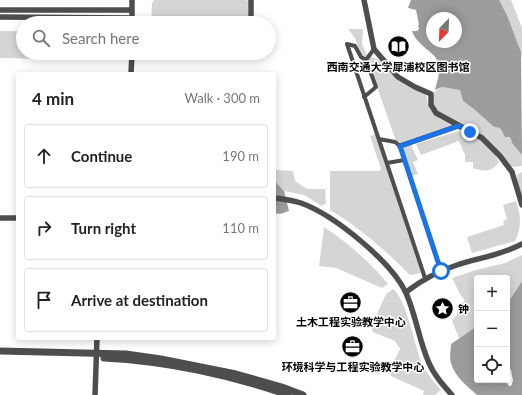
<!DOCTYPE html>
<meta charset="utf-8">
<style>
:root{--surface:#fff;--page:#f6f6f6;--text:#222;--muted:#767676;--line:#e0e0e0}
body{margin:0;font-family:Lato,"Noto Sans SC",sans-serif;background:var(--page);color:var(--text)}
.controls{position:absolute;right:12px;bottom:12px;display:grid;overflow:hidden;border-radius:4px;box-shadow:0 2px 10px #0003}
.controls button{width:36px;height:36px;display:grid;place-items:center;padding:0;border:0;border-bottom:1px solid var(--line);background:var(--surface);color:var(--text);font:20px sans-serif}
.compass{position:absolute;left:426px;top:12px;width:36px;height:36px;border-radius:50%;background:var(--surface);box-shadow:0 2px 10px #0003;rotate:203deg}
.stop{position:absolute;width:12px;height:12px;margin:-9px;border:3px solid #1a73e8;border-radius:50%;background:#fff}
.stop.end{background:#1a73e8;border-color:#fff;box-shadow:0 1px 4px #0008}
.list{margin:0;padding:0;list-style:none}
h2{display:flex;justify-content:space-between;align-items:center;height:52px;margin:0;padding:0 16px;font-size:17px}
h2 small{font-size:13px;font-weight:400;color:var(--muted)}
.list li{display:grid;grid-template-columns:26px 1fr auto;gap:12px;align-items:center;box-sizing:border-box;height:64px;margin:0 8px 8px;padding:0 8px;border:1px solid var(--line);border-radius:4px}
.list b{display:block;font-size:15px;white-space:nowrap}
.list em{font-size:13px;font-style:normal;color:var(--muted)}
.icon{flex:none;width:22px;height:22px;fill:none;stroke:currentColor;stroke-width:2;stroke-linecap:round;stroke-linejoin:round}
.map{position:relative;flex:none;width:522px;height:395px;overflow:hidden}
.search{position:absolute;background:var(--surface);box-shadow:0 2px 10px #0003;left:16px;top:16px;width:260px;height:44px;display:flex;align-items:center;gap:10px;box-sizing:border-box;padding:0 14px;border-radius:22px;color:var(--muted);font-size:15px}
.panel{position:absolute;background:var(--surface);box-shadow:0 2px 10px #0003;left:16px;top:72px;width:260px;height:268px;border-radius:4px}
.map>svg:first-child{display:block}
.green{fill:#d5d5d5}
.water{fill:#9c9c9c;fill-rule:evenodd}
.lines{fill:none;stroke-linecap:round;stroke-linejoin:round}
.pedestrian{stroke:#4e4e4e;stroke-width:4}
.minor{stroke:#4e4e4e;stroke-width:5.5}
.tertiary{stroke:#4e4e4e;stroke-width:7}
.route{stroke:#1a73e8;stroke-width:5}
.labels{text-anchor:middle;stroke-width:3;stroke-linejoin:round;paint-order:stroke}
.poi-label{font-size:11px;font-weight:bold;fill:#000;stroke:#fff}
</style>
<div class="map">
<svg width="522" height="395" viewBox="0 0 522 395">
<rect width="100%" height="100%" fill="#fff"/>
<path class="green" d="M154 0H246L248 1V23H151L152 3Z
M499 0H511L522 28V58L521 52 507 15Z
M348 29H363L362 44 367 55 381 61 389 70 424 93C428 97 427 100 428 105 431 116 443 120 452 125L397 144 367 58 361 54 355 38Z
M0 31H23V53H123V60L0 58Z
M442 87 460 90 463 101 475 110 494 127 500 128 503 134 511 139 512 143 522 155V166L513 167 509 165 494 148 439 112C433 106 432 101 434 92Z
M459 131C476 133 493 147 499 162 491 173 486 171 475 169L473 168V162H465V155L459 141 421 155 416 144Z
M376 134 421 273 410 275C385 250 360 228 330 210V171H379L381 169 370 136Z
M411 145 418 160 413 162 418 174 412 176 403 150 405 147Z
M274 170 293 171 295 181 307 189H325L326 203 322 206 304 195 284 191 274 180Z
M522 172V196L518 184 517 175Z
M516 201C521 215 522 227 515 241L472 253 467 237 504 225 503 221 507 219 503 205Z
M324 227C348 243 369 261 388 284L382 288 336 268 319 266Z
M522 255V281L507 304V278H477C477 292 481 319 473 329 469 334 463 336 459 338L452 321 457 314V305L465 301 460 294 452 278 476 270 505 263Z
M393 289C406 299 414 342 420 359 424 371 433 380 441 390L435 395H423L424 391 391 376 390 370 400 349 395 341 373 332 371 327 386 294Z"/>
<path class="water" d="M411 0H499L507 15 521 52 522 155 512 143 511 139 509 137H505L500 128 494 127 475 110 463 101 460 90 442 87 435 90C437 82 441 71 438 62 435 52 417 46 412 31H417L419 29 418 25H419L416 10 408 8ZM432 18H456V42H432Z
M274 180 284 191 289 211 280 214 274 213Z
M522 281V395H477C468 387 454 376 451 363 449 357 451 350 451 344L473 329 477 320V380H505L509 386H511L513 381 511 370 507 367V304Z"/>
<g class="lines">
<path class="pedestrian" d="M347 44 425 278
M347 44 355 46 361 57 366 60 376 87 364 97
M366 60 374 49
M379 139 395 142 400 146 441 271
M387 163 404 160"/>
<path class="minor" d="M132 0V23
M251 0V23
M364 0 374 49 398 77 415 87 431 94V105L436 113 482 138 500 156 512 172 522 205
M0 10H132
M0 17 132 18
M131 74 132 53
M400 146 458 126
M274 198C283 199 292 200 301 203 334 215 391 261 406 293 416 315 419 341 429 363 434 375 443 385 452 395
M0 218H18
M406 292C422 280 438 271 457 265 478 258 502 255 522 244
M95 395 97 338"/>
<path class="tertiary" d="M0 351 126 354 161 359 236 374 282 387 303 395
M104 358C165 361 231 375 288 395"/>
</g>
<g class="lines">
<path class="route" d="M441 271 400 146 458 126 470 132"/>
</g>
<defs>
<symbol id="library-disc" viewBox="-11 -11 22 22"><circle r="9.5" fill="#000" stroke="#fff"/><path d="M-6-4Q-3-5.5-.7-3.5V5Q-3 3-6 4ZM6-4Q3-5.5 .7-3.5V5Q3 3 6 4Z" fill="#fff"/></symbol>
<symbol id="office-disc" viewBox="-11 -11 22 22"><circle r="9.5" fill="#000" stroke="#fff"/><path d="M-6-3h4V-5.5h4V-3h4V5H-6ZM-1-4.5V-3h2v-1.5ZM-6 0V1H6V0Z" fill="#fff"/></symbol>
<symbol id="sight-disc" viewBox="-11 -11 22 22"><circle r="9.5" fill="#000" stroke="#fff"/><path d="M0-6L1.8-2.2L6-1.7L2.9 1.2L3.7 5.4L0 3.3L-3.7 5.4L-2.9 1.2L-6-1.7L-1.8-2.2Z" fill="#fff"/></symbol>
</defs>
<g fill-rule="evenodd">
<use href="#library-disc" x="386" y="34" width="25" height="25"/>
<use href="#office-disc" x="338" y="290" width="25" height="25"/>
<use href="#sight-disc" x="430" y="296" width="25" height="25"/>
<use href="#office-disc" x="340" y="334" width="25" height="25"/>
</g>
<g class="labels">
<g class="poi-label">
<text x="398" y="71">西南交通大学犀浦校区图书馆</text>
<text x="458" y="313" text-anchor="start">钟</text>
<text x="351" y="326">土木工程实验教学中心</text>
<text x="353" y="371">环境科学与工程实验教学中心</text>
</g>
</g>
</svg>
<div class="controls">
<button>+</button>
<button>−</button>
<button><svg class="icon" aria-label="locate" viewBox="0 0 24 24"><circle cx="12" cy="12" r="6"/><path d="M12 2v4M12 18v4M2 12h4M18 12h4"/></svg></button>
</div>
<svg class="compass" viewBox="-18 -18 36 36"><path d="M0-13l5 13h-10z" fill="#e53935"/><path d="M0 13l5-13h-10z" fill="#767676"/></svg>
<div class="stop" style="left:441px;top:271px"></div>
<div class="stop end" style="left:470px;top:132px"></div>
<div class="search"><svg class="icon" aria-label="search" viewBox="0 0 24 24"><circle cx="10" cy="10" r="6"/><path d="M15 15l6 6"/></svg>Search here</div>
<section class="panel">
<h2>4 min<small>Walk · 300 m</small></h2>
<ul class="list">
<li><svg class="icon" aria-label="ahead" viewBox="0 0 24 24"><path d="M12 20V5M6 11l6-6 6 6"/></svg><div><b>Continue</b></div><em>190 m</em></li>
<li><svg class="icon" aria-label="right" viewBox="0 0 24 24"><path d="M7 20v-9h11M14 6l5 5-5 5"/></svg><div><b>Turn right</b></div><em>110 m</em></li>
<li><svg class="icon" aria-label="arrive" viewBox="0 0 24 24"><path d="M6 21V4h12l-3 4 3 4H6"/></svg><div><b>Arrive at destination</b></div></li>
</ul>
</section>
</div>
